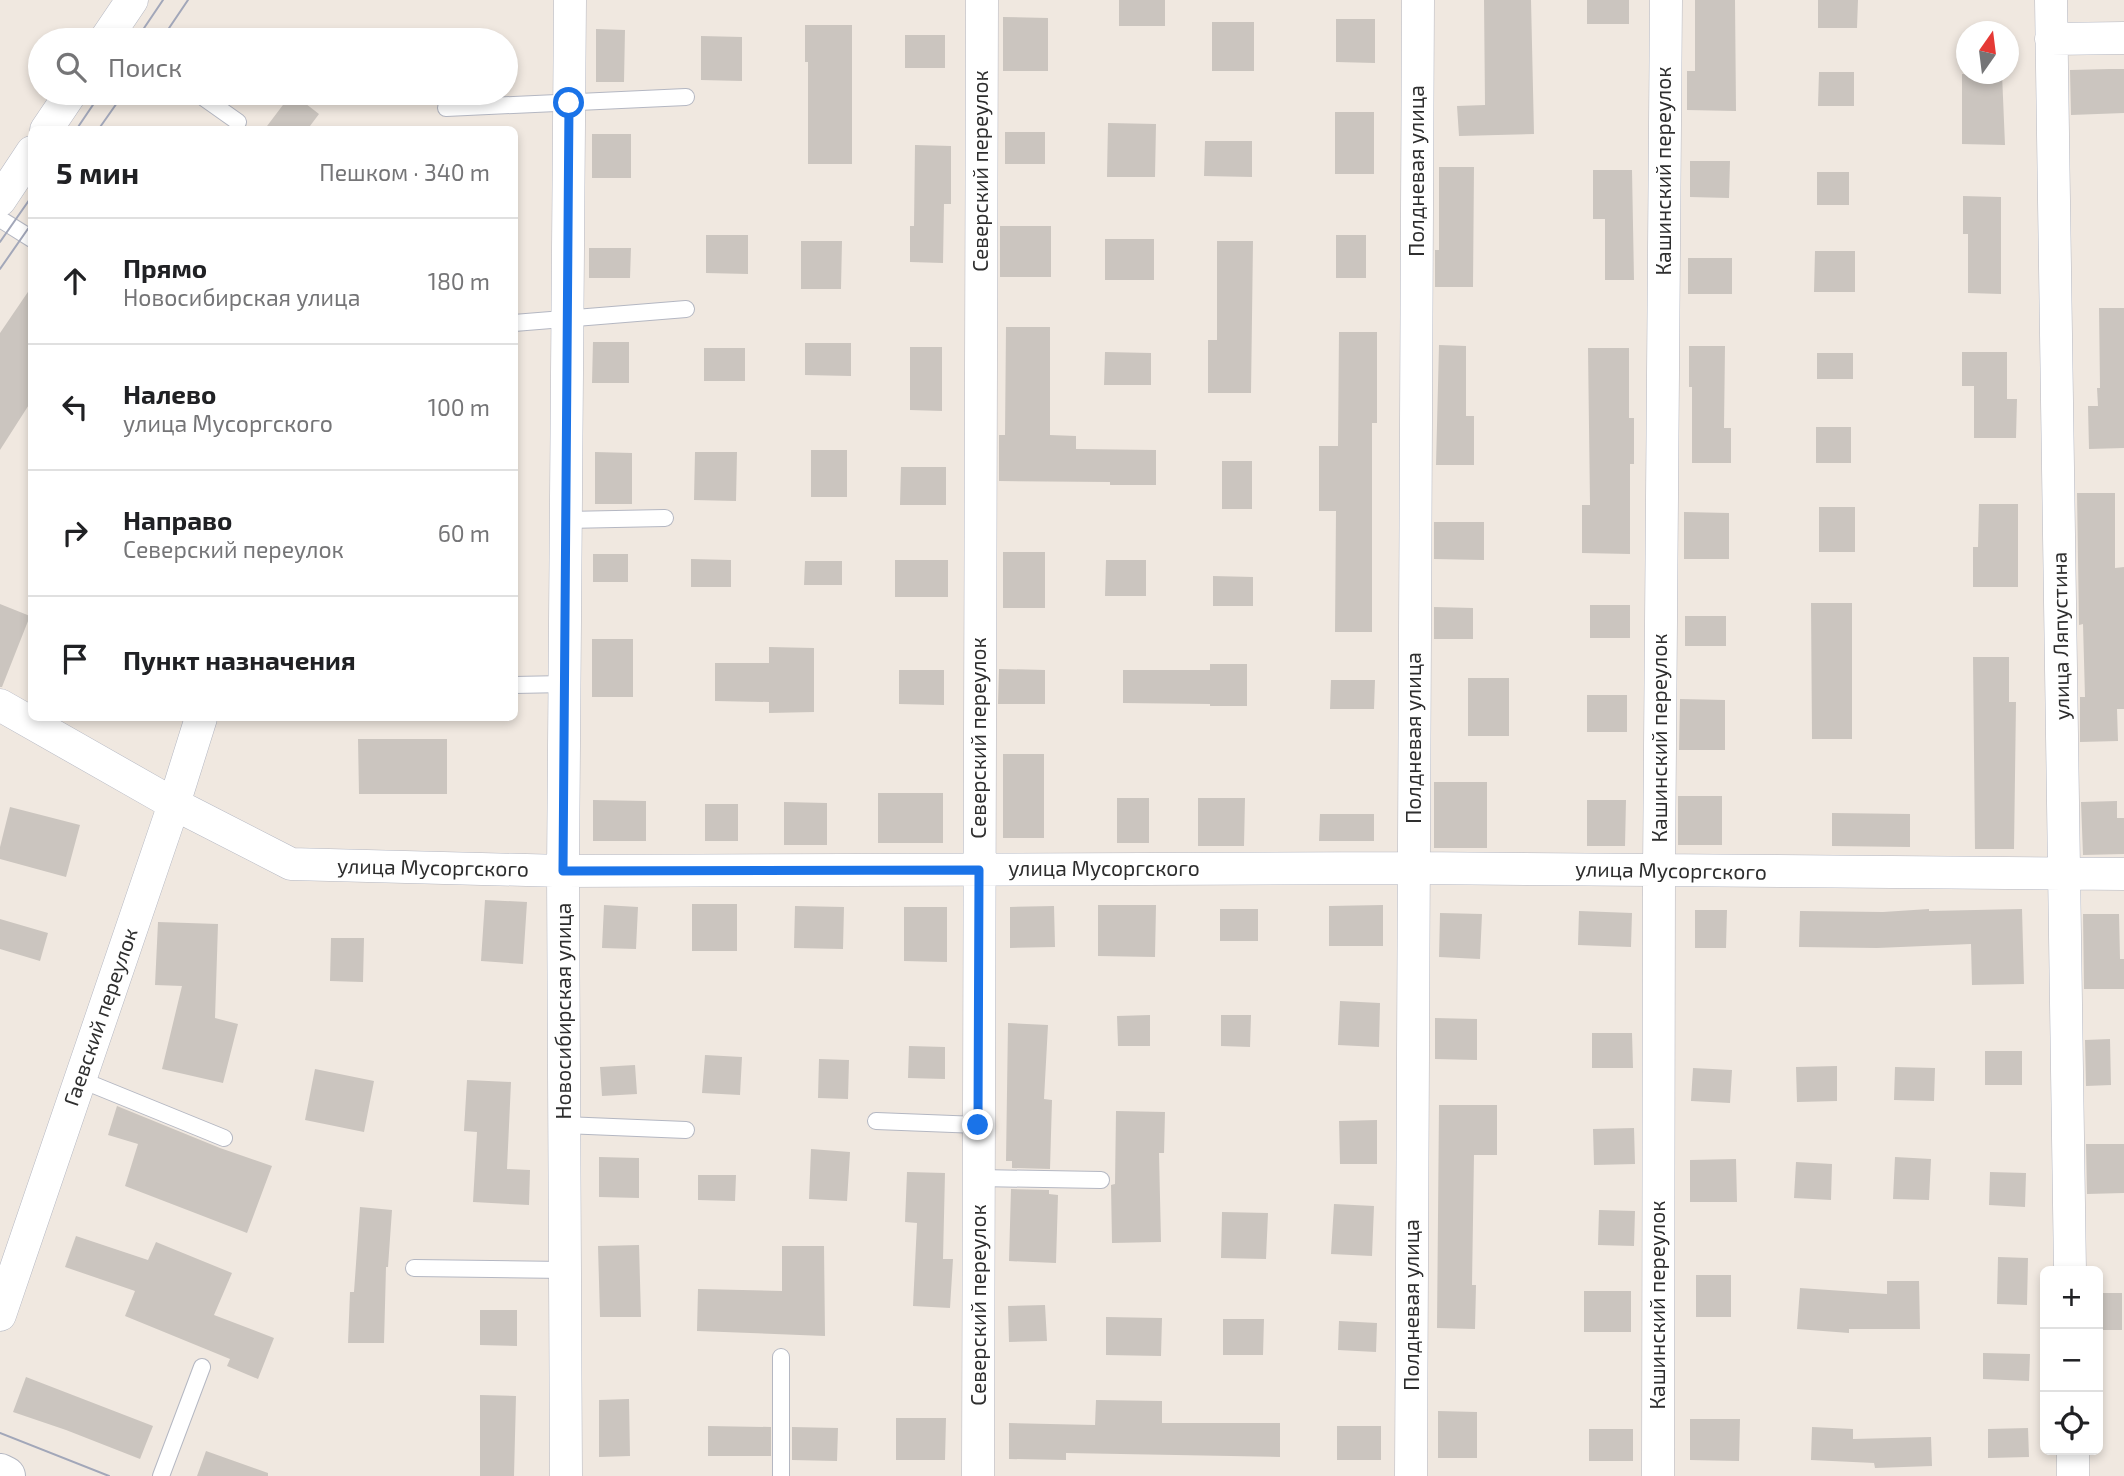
<!DOCTYPE html>
<html lang="ru">
<meta charset="utf-8">
<style>
:root{--surface:#fff;--page:#f2f2f2;--text:#202124;--muted:#757577;--line:#e0e0e0}
body{margin:0;font-family:"Exo 2",sans-serif;background:var(--page);color:var(--text)}
.controls{position:absolute;right:21px;bottom:21px;display:grid;overflow:hidden;border-radius:10px;box-shadow:0 4px 10px #0003}
.controls button{width:63px;height:63px;display:grid;place-items:center;padding:0;border:0;border-bottom:2px solid var(--line);background:var(--surface);color:var(--text);font:35px sans-serif}
.compass{position:absolute;left:1956px;top:21px;width:63px;height:63px;border-radius:50%;background:var(--surface);box-shadow:0 4px 10px #0003;rotate:14deg}
.stop{position:absolute;width:21px;height:21px;margin:-16px;border:5px solid #1a73e8;border-radius:50%;background:#fff}
.stop.end{background:#1a73e8;border-color:#fff;box-shadow:0 2px 7px #0008}
.list{margin:0;padding:0;list-style:none}
h2{display:flex;justify-content:space-between;align-items:center;height:91px;margin:0;padding:0 28px;font-size:30px}
h2 small{font-size:23px;font-weight:400;color:var(--muted)}
.list li{display:grid;grid-template-columns:46px 1fr auto;gap:21px;align-items:center;box-sizing:border-box;height:126px;padding:0 28px;border-top:2px solid var(--line)}
.list b{display:block;font-size:26px;white-space:nowrap}
.list p{margin:0;font-size:23px;white-space:nowrap;color:var(--muted)}
.list em{font-size:23px;font-style:normal;color:var(--muted)}
.icon{flex:none;width:38px;height:38px;fill:none;stroke:currentColor;stroke-width:2;stroke-linecap:round;stroke-linejoin:round}
.map{position:relative;flex:none;width:2124px;height:1476px;overflow:hidden}
.search{position:absolute;background:var(--surface);box-shadow:0 4px 10px #0003;left:28px;top:28px;width:490px;height:77px;display:flex;align-items:center;gap:18px;box-sizing:border-box;padding:0 24px;border-radius:38px;color:var(--muted);font-size:26px}
.panel{position:absolute;background:var(--surface);box-shadow:0 4px 10px #0003;left:28px;top:126px;width:490px;height:595px;border-radius:10px}
.map>svg:first-child{display:block}
.building{fill:#cbc5bf}
.lines{fill:none;stroke-linecap:round;stroke-linejoin:round}
.service-casing{stroke:#b4b7c2;stroke-width:18}
.minor-casing{stroke:#b4b7c2;stroke-width:33}
.secondary-casing{stroke:#b4b7c2;stroke-width:40}
.service{stroke:#fff;stroke-width:16}
.minor{stroke:#fff;stroke-width:32}
.secondary{stroke:#fff;stroke-width:38}
.tram{stroke:#a2a7b9;stroke-width:2}
.route{stroke:#1a73e8;stroke-width:9}
.labels{text-anchor:middle;stroke-width:5;stroke-linejoin:round;paint-order:stroke}
.street-label{font-size:21px;fill:#2e2e2e;stroke:#fff}
</style>
<div class="map">
<svg width="2124" height="1476" viewBox="0 0 2124 1476">
<rect width="100%" height="100%" fill="#f0e8e0"/>
<path class="building" d="M1119 0H1165V26H1119Z
M1484 0H1531L1534 134 1459 136 1457 106 1485 105Z
M1587 0H1629V24H1587Z
M1695 0H1735L1736 111 1687 110V71H1695Z
M1818 0H1858L1857 28H1818Z
M1003 17 1048 18V71H1003Z
M1336 19H1375V63L1336 62Z
M1212 22H1254V71H1212Z
M805 25H852V164H808V62H805Z
M596 29 625 30 624 82H596Z
M905 35H945V68H905Z
M701 36 742 37V81L701 80Z
M2109 69H2124V113L2071 115 2070 70Z
M1819 72H1854V106H1818Z
M1962 74H2002L2005 145 1962 144Z
M292 93 319 114 307 130H264Z
M1335 112H1374V174H1335Z
M1108 123 1156 124 1155 177H1107Z
M1005 132H1045V164H1005Z
M592 134H631V178H592Z
M1205 141H1252V177L1204 176Z
M915 145 951 146V204H944L943 263 910 262V226H914Z
M1690 161H1730L1729 198 1690 197Z
M1439 167H1474L1473 287H1435V250H1439Z
M1593 170H1632L1634 280H1605V219H1593Z
M1817 172H1849V205H1817Z
M1963 196 2001 197V294L1968 293V234H1963Z
M1000 226H1051V277H1000Z
M706 235H748V274L706 273Z
M1336 235H1366V278H1336Z
M1105 239H1154V280H1105Z
M801 241H842L841 289H801Z
M1217 241H1253L1251 393H1208V340H1217Z
M589 248H631L630 278H589Z
M1815 251H1855V292H1814Z
M1688 258H1732V294H1688Z
M32 286V400L0 450V333Z
M2099 308H2124V448L2089 449 2088 406H2098L2097 388H2100Z
M1006 327H1050V435L1076 436V449L1156 450V485H1110V482L999 481V435H1005Z
M1339 332H1377V423H1372V632H1335L1336 511H1319V446H1338Z
M593 342H629V383H592Z
M805 343H851V376L805 375Z
M1439 345 1466 346V416H1474V465H1436Z
M1689 346H1725L1724 428H1731V463H1692V387H1689Z
M910 347H942V411L910 410Z
M704 348H745V381H704Z
M1588 348H1629V418H1634V464H1630V554L1582 553V505H1590Z
M1105 352 1151 353V385H1104Z
M1962 352H2007V399H2017L2016 438H1974V386H1962Z
M1817 353H1853V379H1817Z
M1816 427H1851V463H1816Z
M811 450H847V497H811Z
M595 452 632 453V504H595Z
M695 452H737L736 501 694 500Z
M1222 461H1252V509H1222Z
M901 467H946V505H900Z
M2077 493H2115V568L2124 567V709H2117L2118 741 2080 742V697H2085L2083 624 2079 625Z
M1979 504H2018V587H1973V547H1978Z
M1819 507H1855V552H1819Z
M1684 512 1729 513V559H1684Z
M1434 522H1484V560L1434 559Z
M1003 552H1045V608H1003Z
M593 554H628V582H593Z
M691 559 731 560V587H691Z
M895 560H948V597H895Z
M1106 560H1146V596H1105Z
M805 561H842V585H804Z
M1213 576 1253 577V606H1213Z
M1811 603H1852V739H1812Z
M0 604 30 616 2 687H0Z
M1590 605H1630V638H1590Z
M1434 607 1473 608V639H1434Z
M1685 616H1726V646H1685Z
M592 639H633V697H592Z
M769 647 814 648V712L769 713V702L715 701V663H769Z
M1973 657H2009V702H2016L2014 849H1975Z
M1210 664H1247V706H1210V704L1123 703V670H1210Z
M999 669 1045 670V704H998Z
M899 670H944V705L899 704Z
M1468 678H1509V736H1468Z
M1331 680H1375L1374 709H1330Z
M1587 695H1627V732H1587Z
M1680 699 1725 700V750H1679Z
M358 739H447V794H359Z
M1003 754H1044V838H1003Z
M1434 782H1487V848H1434Z
M878 793H943V843H878Z
M1678 796H1722V845H1678Z
M1117 798H1149V843H1117Z
M1198 798H1245L1244 846H1198Z
M593 800 646 801V841H593Z
M1587 800H1626L1625 846H1587Z
M2117 801V818H2124V854L2083 855 2081 802Z
M784 802 827 803V845H784Z
M705 804H738V841H705Z
M10 807 80 825 66 877 0 859V847Z
M1832 813 1910 814V847L1832 846Z
M1320 814H1374V841H1319Z
M485 900 527 902 523 964 481 961Z
M692 904H737V951H692Z
M604 905 638 907 636 949 602 948Z
M1098 905H1156L1155 957 1098 956Z
M1383 905V946H1329V906Z
M795 906 844 907 843 949 794 948Z
M1054 906 1055 947 1010 948V907Z
M904 907H947V962L904 961Z
M1220 909H1258V941H1220Z
M1929 909V911L2022 909 2024 984 1972 985 1971 944 1877 948 1799 947 1800 911 1883 912Z
M1695 910H1727L1726 948H1695Z
M1579 911 1632 913 1631 947 1578 945Z
M1440 913 1482 914 1480 959 1439 957Z
M2083 914H2119L2120 959H2124V989H2084Z
M0 919 48 933 40 961 0 949Z
M158 922 218 924 215 1018 238 1024 223 1083 162 1069 182 986 155 985Z
M331 938H364L363 982 330 981Z
M1340 1001 1380 1003 1379 1047 1338 1045Z
M1150 1015V1046H1118L1117 1016Z
M1221 1015H1251L1250 1047 1221 1046Z
M1435 1018 1477 1019V1060L1435 1059Z
M1008 1023 1048 1025 1044 1099 1052 1100 1050 1169 1012 1168V1161H1006Z
M1592 1033H1632L1633 1068H1592Z
M2110 1039 2111 1085 2086 1086 2085 1040Z
M909 1046 945 1047V1079L908 1078Z
M1985 1051H2022V1085H1985Z
M705 1055 742 1057 740 1095 702 1093Z
M819 1059 849 1060 848 1099 818 1098Z
M635 1065 637 1094 602 1096 600 1067Z
M1837 1066V1101L1797 1102 1796 1067Z
M1895 1067 1935 1068 1934 1101 1894 1100Z
M1693 1068 1732 1070 1730 1103 1691 1101Z
M315 1069 374 1081 364 1132 305 1120Z
M467 1080 511 1082 507 1169 530 1170 529 1205 473 1202 477 1132 464 1131Z
M1439 1105H1497V1155H1474L1472 1285H1476L1475 1329 1437 1328Z
M117 1106 220 1148 272 1166 247 1233 125 1186 138 1144 108 1135Z
M1116 1111 1165 1112 1164 1153H1159L1161 1242 1112 1243 1111 1185 1115 1184Z
M1377 1120V1164H1340L1339 1121Z
M1634 1128 1635 1164 1594 1165 1593 1129Z
M2086 1144H2124V1193L2087 1194Z
M811 1149 850 1152 847 1201 809 1199Z
M599 1157 639 1158V1198L599 1197Z
M1895 1157 1931 1159 1929 1200 1893 1199Z
M1736 1159 1737 1202H1690V1160Z
M1796 1162 1832 1164 1831 1200 1794 1198Z
M907 1172 945 1173 943 1259H953L950 1308 913 1306 917 1223 905 1222Z
M1990 1172 2026 1173 2025 1207 1989 1205Z
M698 1175H736L735 1201 698 1200Z
M1011 1189 1049 1190V1194L1058 1195 1056 1263 1009 1261Z
M1334 1204 1374 1206 1372 1256 1331 1254Z
M360 1207 392 1210 388 1267H386L384 1343H348L350 1292H354Z
M1599 1210 1635 1211 1634 1246 1598 1245Z
M1222 1212 1268 1213 1266 1259 1221 1258Z
M76 1236 148 1260 156 1242 232 1273 214 1315 274 1338 258 1379 227 1366 230 1359 125 1316 135 1291 65 1267Z
M639 1245 641 1317H600L598 1246Z
M782 1246H824L825 1336 697 1331 698 1289 782 1291Z
M1998 1257 2028 1258 2027 1305 1997 1304Z
M1696 1275H1731V1317H1696Z
M1887 1281H1919L1920 1329H1849V1333L1797 1329 1800 1288 1887 1294Z
M1584 1291H1631V1332H1584Z
M2098 1293H2122V1330H2098Z
M1045 1305 1047 1341 1009 1342 1008 1306Z
M480 1310H517V1346L480 1345Z
M1106 1317 1162 1318 1161 1356 1106 1355Z
M1223 1319H1264L1263 1355H1223Z
M1339 1321 1377 1323 1376 1352 1338 1350Z
M1983 1353 2030 1354 2029 1381 1983 1379Z
M26 1377 153 1426 140 1459 66 1430 13 1412Z
M480 1395 516 1396 514 1476H480Z
M629 1399 630 1456 599 1457V1400Z
M1096 1400 1162 1401V1423H1280V1457L1066 1453V1460L1009 1459V1423L1095 1425Z
M1438 1411 1477 1412V1458H1438Z
M896 1418H946L945 1460H896Z
M1690 1419H1740L1739 1461 1690 1460Z
M708 1426 771 1427V1456H708Z
M1337 1426H1381V1460H1337Z
M792 1427 838 1428 837 1461 792 1460Z
M1812 1427 1853 1429V1439L1931 1437 1932 1466 1875 1468 1874 1463 1811 1460Z
M2028 1428 2029 1457 1988 1458V1429Z
M1589 1429H1633V1461H1589Z
M206 1451 268 1473V1476H197Z"/>
<g class="lines">
<defs>
<path id="service" d="M197 93 238 122
M446 108 686 97
M0 219 32 239
M514 323 686 309
M566 520 665 518
M514 685 565 684
M79 1079 224 1138
M876 1121 978 1125
M564 1125 686 1130
M979 1178 1101 1180
M414 1268 565 1270
M781 1357V1476
M161 1476 202 1367"/>
<path id="minor" d="M2051 0 2070 1271
M2051 39 2124 38
M105 40 132 0
M46 130 71 93
M0 200 32 152
M0 705 174 804 291 864 563 871 1414 868 2124 874
M0 1315 174 804 201 718
M2073 1450V1476
M566 1476 563 871 570 0
M978 1476 982 0
M1411 1476 1418 0
M1658 1476 1659 871 1666 0"/>
<path id="secondary" d="M0 1473 6 1476"/>
</defs>
<use href="#service" class="service-casing"/>
<use href="#minor" class="minor-casing"/>
<use href="#secondary" class="secondary-casing"/>
<use href="#service" class="service"/>
<use href="#minor" class="minor"/>
<use href="#secondary" class="secondary"/>
<path class="tram" d="M136 40 163 0
M161 40 188 0
M76 130 101 93
M98 130 124 93
M0 242 32 196
M0 269 32 223
M0 1433 109 1476"/>
</g>
<g class="lines">
<path class="route" d="M569 103 563 871 979 870 978 1125"/>
</g>
<g class="labels">
<g class="street-label">
<text transform="translate(981 171) rotate(-90)" y="7">Северский переулок</text>
<text transform="translate(1417 171) rotate(-90)" y="7">Полдневая улица</text>
<text transform="translate(1664 171) rotate(-90)" y="7">Кашинский переулок</text>
<text transform="translate(2061 636) rotate(-91)" y="7">улица Ляпустина</text>
<text transform="translate(979 738) rotate(-90)" y="7">Северский переулок</text>
<text transform="translate(1414 738) rotate(-90)" y="7">Полдневая улица</text>
<text transform="translate(1660 738) rotate(-90)" y="7">Кашинский переулок</text>
<text transform="translate(433 868) rotate(1)" y="7">улица Мусоргского</text>
<text x="1104" y="876">улица Мусоргского</text>
<text transform="translate(1671 871) rotate(1)" y="7">улица Мусоргского</text>
<text transform="translate(564 1011) rotate(-90)" y="7">Новосибирская улица</text>
<text transform="translate(101 1017) rotate(-71)" y="7">Гаевский переулок</text>
<text transform="translate(979 1305) rotate(-90)" y="7">Северский переулок</text>
<text transform="translate(1412 1305) rotate(-90)" y="7">Полдневая улица</text>
<text transform="translate(1658 1305) rotate(-90)" y="7">Кашинский переулок</text>
</g>
</g>
</svg>
<div class="controls">
<button>+</button>
<button>−</button>
<button><svg class="icon" aria-label="locate" viewBox="0 0 24 24"><circle cx="12" cy="12" r="6"/><path d="M12 2v4M12 18v4M2 12h4M18 12h4"/></svg></button>
</div>
<svg class="compass" viewBox="-18 -18 36 36"><path d="M0-13l5 13h-10z" fill="#e53935"/><path d="M0 13l5-13h-10z" fill="#757577"/></svg>
<div class="stop" style="left:569px;top:103px"></div>
<div class="stop end" style="left:978px;top:1125px"></div>
<div class="search"><svg class="icon" aria-label="search" viewBox="0 0 24 24"><circle cx="10" cy="10" r="6"/><path d="M15 15l6 6"/></svg>Поиск</div>
<section class="panel">
<h2>5 мин<small>Пешком · 340 m</small></h2>
<ul class="list">
<li><svg class="icon" aria-label="ahead" viewBox="0 0 24 24"><path d="M12 20V5M6 11l6-6 6 6"/></svg><div><b>Прямо</b><p>Новосибирская улица</p></div><em>180 m</em></li>
<li><svg class="icon" aria-label="left" viewBox="0 0 24 24"><path d="M17 20v-9H6M10 6l-5 5 5 5"/></svg><div><b>Налево</b><p>улица Мусоргского</p></div><em>100 m</em></li>
<li><svg class="icon" aria-label="right" viewBox="0 0 24 24"><path d="M7 20v-9h11M14 6l5 5-5 5"/></svg><div><b>Направо</b><p>Северский переулок</p></div><em>60 m</em></li>
<li><svg class="icon" aria-label="arrive" viewBox="0 0 24 24"><path d="M6 21V4h12l-3 4 3 4H6"/></svg><div><b>Пункт назначения</b></div></li>
</ul>
</section>
</div>
